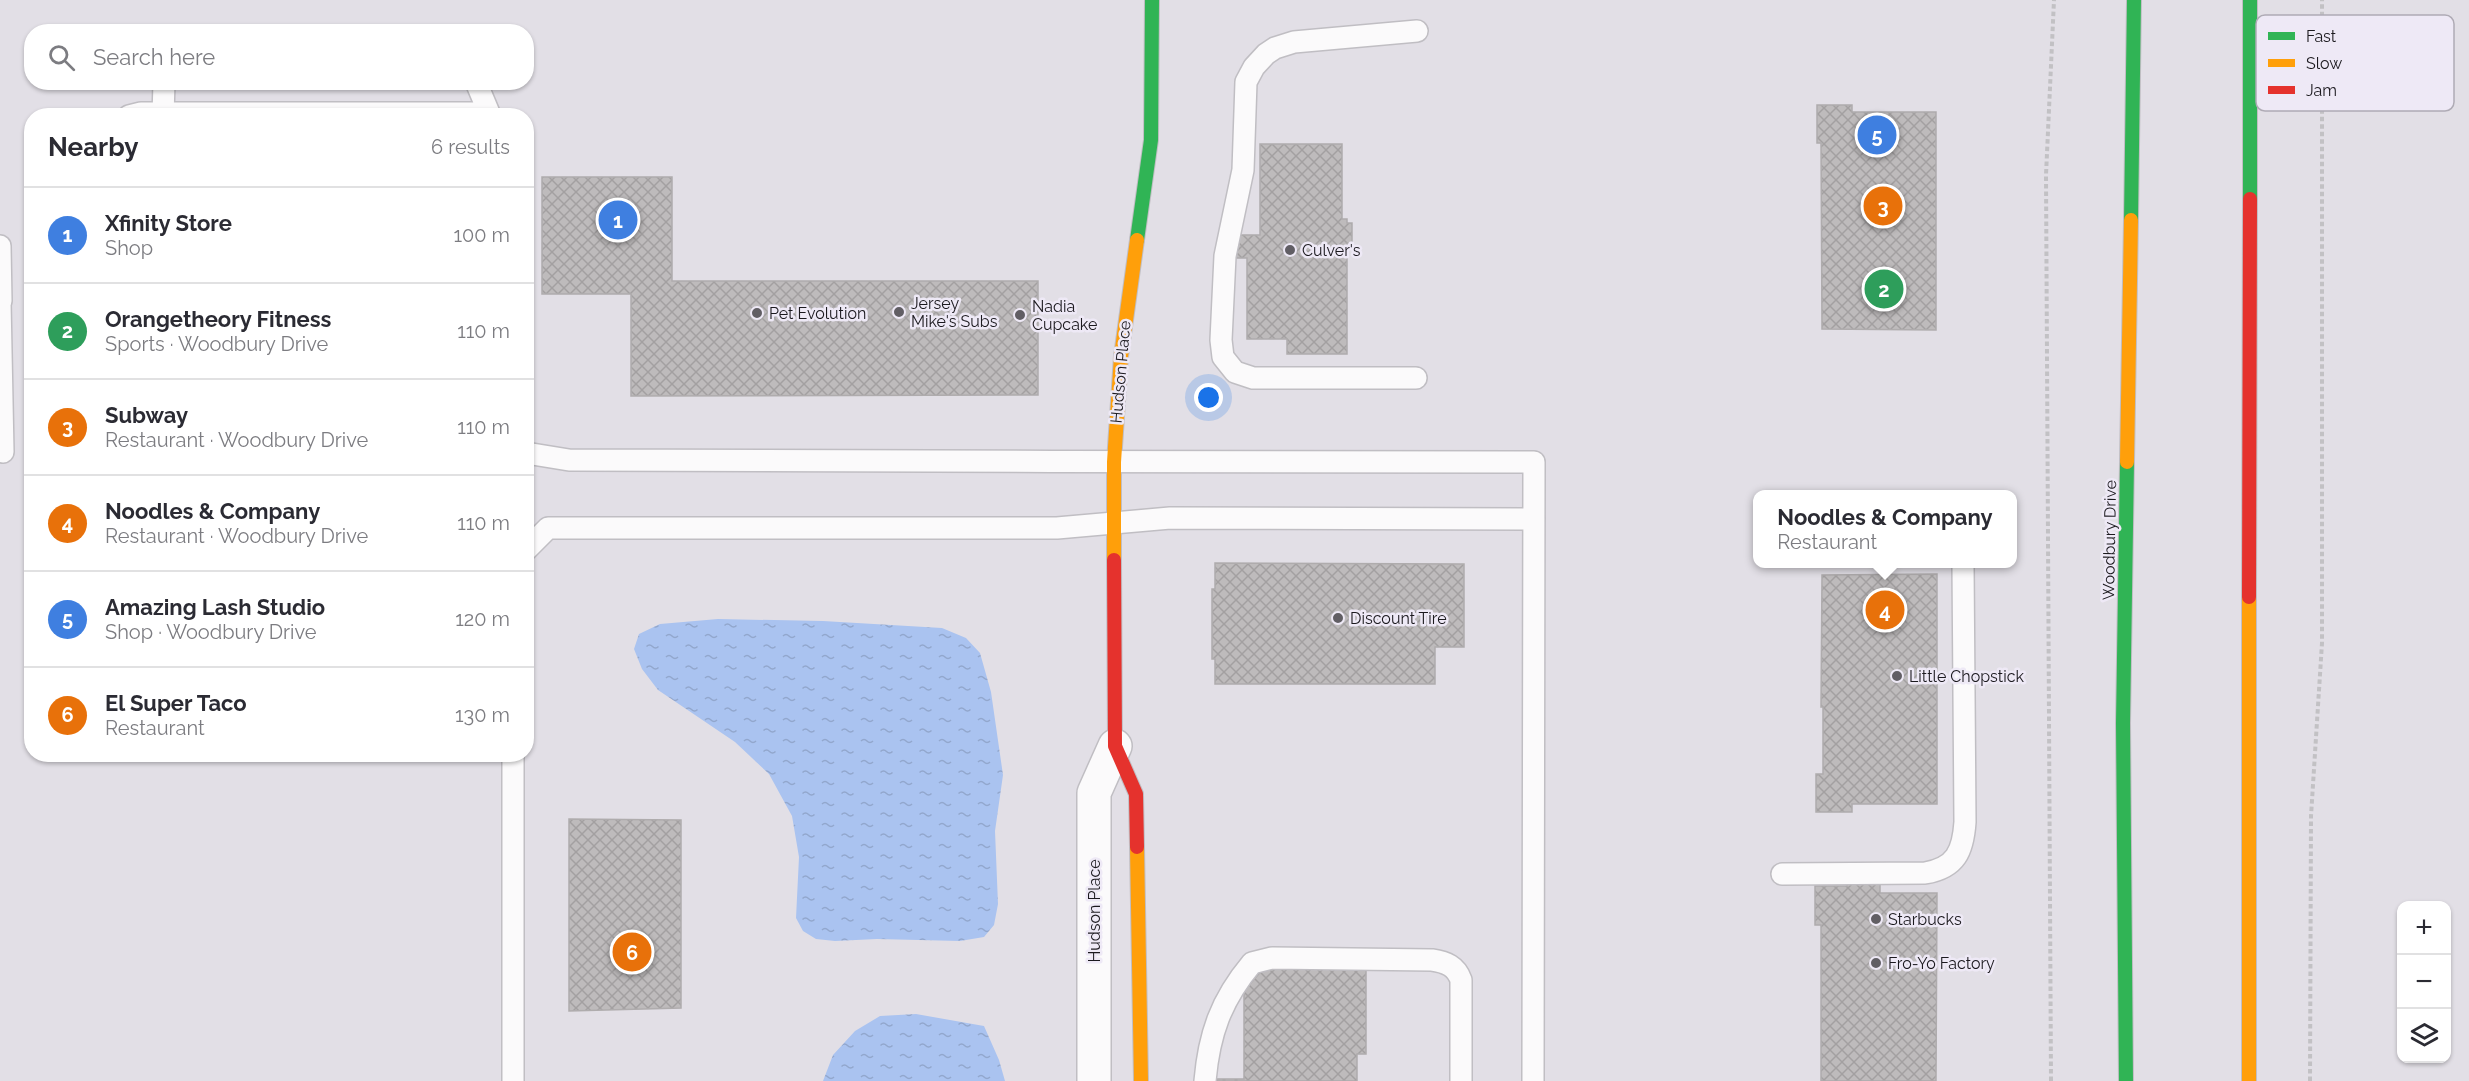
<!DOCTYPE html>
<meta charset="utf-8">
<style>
:root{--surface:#fff;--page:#f7f7f7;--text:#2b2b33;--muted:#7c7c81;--line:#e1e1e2;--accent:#b45309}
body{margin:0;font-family:Raleway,sans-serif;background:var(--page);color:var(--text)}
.controls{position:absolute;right:18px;bottom:18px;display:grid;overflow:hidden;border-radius:12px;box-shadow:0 2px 4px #0004}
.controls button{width:54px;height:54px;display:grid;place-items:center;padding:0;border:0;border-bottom:2px solid var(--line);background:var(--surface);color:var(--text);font:30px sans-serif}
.you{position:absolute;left:1209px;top:398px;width:21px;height:21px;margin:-15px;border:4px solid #fff;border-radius:50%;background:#1a73e8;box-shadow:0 0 0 9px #1a73e833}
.badge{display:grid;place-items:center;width:39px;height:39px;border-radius:50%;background:var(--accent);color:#fff;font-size:20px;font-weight:700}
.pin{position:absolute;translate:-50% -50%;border:3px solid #fff;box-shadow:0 2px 6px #0006}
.popup{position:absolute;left:1753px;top:490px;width:264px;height:78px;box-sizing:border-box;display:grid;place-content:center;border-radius:12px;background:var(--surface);filter:drop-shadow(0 2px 4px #0005);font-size:20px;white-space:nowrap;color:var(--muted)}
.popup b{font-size:22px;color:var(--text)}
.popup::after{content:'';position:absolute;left:50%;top:100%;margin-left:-12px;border:12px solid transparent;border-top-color:var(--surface)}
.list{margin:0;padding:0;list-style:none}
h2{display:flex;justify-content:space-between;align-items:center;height:78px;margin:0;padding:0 24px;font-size:26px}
h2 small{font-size:20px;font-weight:400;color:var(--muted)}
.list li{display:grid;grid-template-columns:39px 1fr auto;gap:18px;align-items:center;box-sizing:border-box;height:96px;padding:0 24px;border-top:2px solid var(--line)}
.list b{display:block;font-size:22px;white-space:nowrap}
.list p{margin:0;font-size:20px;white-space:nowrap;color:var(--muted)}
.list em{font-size:20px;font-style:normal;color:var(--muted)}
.icon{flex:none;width:33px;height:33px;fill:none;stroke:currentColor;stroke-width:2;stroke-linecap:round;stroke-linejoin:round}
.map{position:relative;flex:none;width:2469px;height:1081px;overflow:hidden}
.search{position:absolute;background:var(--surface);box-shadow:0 2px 4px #0004;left:24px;top:24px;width:510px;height:66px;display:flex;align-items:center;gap:15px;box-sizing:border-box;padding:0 21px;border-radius:24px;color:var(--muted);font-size:22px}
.panel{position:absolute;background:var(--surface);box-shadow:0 2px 4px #0004;left:24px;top:108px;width:510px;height:654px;border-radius:24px}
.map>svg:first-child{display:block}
.water{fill:url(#water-ripples)}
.building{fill:url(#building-cross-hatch);stroke:#afacad;stroke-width:1.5}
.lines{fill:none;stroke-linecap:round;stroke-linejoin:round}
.lane-casing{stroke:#c0bec3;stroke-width:24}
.street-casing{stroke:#c0bec3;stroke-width:36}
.fast-casing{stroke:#c0bec3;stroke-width:16}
.slow-casing{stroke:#c0bec3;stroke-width:16}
.jam-casing{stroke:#c0bec3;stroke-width:16}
.path{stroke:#c2c1c4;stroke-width:4;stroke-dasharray:4.5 3;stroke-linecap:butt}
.lane{stroke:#fbfafb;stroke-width:21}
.street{stroke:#fbfafb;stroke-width:33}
.fast{stroke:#30b455;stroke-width:14}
.slow{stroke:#ff9f0a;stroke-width:14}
.jam{stroke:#e5322d;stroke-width:14}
.poi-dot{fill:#615e64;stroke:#eee9f6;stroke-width:2}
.labels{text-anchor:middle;stroke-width:5;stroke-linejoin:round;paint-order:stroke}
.poi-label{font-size:16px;fill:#1b191e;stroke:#eee9f6;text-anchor:start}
.street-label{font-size:16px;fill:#1b191e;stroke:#eee9f6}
.key{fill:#eee9f6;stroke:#afabb5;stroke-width:1.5}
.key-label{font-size:16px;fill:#1b191e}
</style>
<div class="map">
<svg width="2469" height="1081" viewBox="0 0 2469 1081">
<defs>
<pattern id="water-ripples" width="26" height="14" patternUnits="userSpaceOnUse" patternTransform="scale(1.5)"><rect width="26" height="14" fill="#aac3f0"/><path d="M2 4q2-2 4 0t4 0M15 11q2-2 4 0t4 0" fill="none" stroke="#92a7cd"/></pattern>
<pattern id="building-cross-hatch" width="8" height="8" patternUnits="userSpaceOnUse" patternTransform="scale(1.5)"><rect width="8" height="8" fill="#bebbbc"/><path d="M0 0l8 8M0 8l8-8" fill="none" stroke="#a3a0a1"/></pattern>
</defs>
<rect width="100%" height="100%" fill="#e2dfe6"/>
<path class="water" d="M718 619 823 621 942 628 966 638 980 653 991 692 1003 775 995 831 998 904 994 925 984 937 960 941 877 939 835 941 816 939 803 931 796 918 799 857 792 816 769 774 735 742 658 690 642 669 634 649 639 634 660 624Z
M916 1014 984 1026 999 1060 1005 1081H823L833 1055 855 1031 880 1016Z"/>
<path class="building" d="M1817 105H1852V112H1936V330L1822 329 1821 143H1817Z
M1260 144H1342V219H1347V223H1352V243H1347V354H1287V339H1247V258H1234V235H1260Z
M542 177H672V281H1038V395L631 396V294H542Z
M1215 563 1464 564V647H1435V684H1215V659H1212V589H1215Z
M1937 574V804H1852V812H1816V774H1823V707H1821L1822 575Z
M569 819 681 820V1008L569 1011Z
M1847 879H1880V893H1937L1936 1081H1821V925H1815V886H1847Z
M1263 969H1366V1054H1357V1081H1217V1079H1244V991Z"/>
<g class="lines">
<defs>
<path id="lane" d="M476 82 489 113
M129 116 141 113H489V116
M163 116 164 82
M0 246 1 301
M0 301 3 452
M1416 378H1253L1235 372 1223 357 1221 340 1225 256 1243 170 1246 82 1254 67 1266 54 1275 48 1294 42 1417 31
M526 453 569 460C891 462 1212 461 1534 462L1533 1081
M526 550 548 528H1057L1170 518 1534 519
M513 754V1081
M1782 874 1925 873C1956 868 1963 851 1965 822L1963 564
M1205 1081C1209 1034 1221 1000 1252 963L1272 958 1432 960C1446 962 1456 966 1461 980V1081"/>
<path id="street" d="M1094 1081V793L1115 746"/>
<path id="fast" d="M2250 199V0
M2131 220 2134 0
M1137 240 1151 140 1152 0
M2126 1081 2123 723 2127 462"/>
<path id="slow" d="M2127 462 2131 220
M1114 560V462L1121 356 1137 240
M1137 847 1141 1081
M2249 1081V597"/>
<path id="jam" d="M1114 560 1115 746 1136 794 1137 847
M2249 597 2250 199"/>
</defs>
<use href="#lane" class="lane-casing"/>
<use href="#street" class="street-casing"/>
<use href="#fast" class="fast-casing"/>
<use href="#slow" class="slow-casing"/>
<use href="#jam" class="jam-casing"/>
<path class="path" d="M2051 1081 2046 175 2054 0
M2310 1081 2311 816 2322 643V0"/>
<use href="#lane" class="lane"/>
<use href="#street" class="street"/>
<use href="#fast" class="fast"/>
<use href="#slow" class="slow"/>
<use href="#jam" class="jam"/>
</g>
<g class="poi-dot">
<circle cx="1290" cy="250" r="6"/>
<circle cx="899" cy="312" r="6"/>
<circle cx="757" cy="313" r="6"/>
<circle cx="1020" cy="315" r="6"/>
<circle cx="1338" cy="618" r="6"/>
<circle cx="1897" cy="676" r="6"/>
<circle cx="1876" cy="919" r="6"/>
<circle cx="1876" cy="963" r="6"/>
</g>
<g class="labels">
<g class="poi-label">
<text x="1302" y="256">Culver's</text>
<text x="911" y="309">Jersey<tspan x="911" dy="18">Mike's Subs</tspan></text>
<text x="1032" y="312">Nadia<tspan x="1032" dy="18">Cupcake</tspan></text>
<text x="769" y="319">Pet Evolution</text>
<text x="1350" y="624">Discount Tire</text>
<text x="1909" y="682">Little Chopstick</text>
<text x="1888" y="925">Starbucks</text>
<text x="1888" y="969">Fro-Yo Factory</text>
</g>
<g class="street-label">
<text transform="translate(1120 372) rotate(-85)" y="6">Hudson Place</text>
<text transform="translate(2109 540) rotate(-89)" y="6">Woodbury Drive</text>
<text transform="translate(1094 911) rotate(-90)" y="6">Hudson Place</text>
</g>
</g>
<rect x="2256" y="15" width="198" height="96" rx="9" class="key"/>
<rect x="2268" y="32" width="27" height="8" fill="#30b455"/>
<rect x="2268" y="59" width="27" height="8" fill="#ff9f0a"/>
<rect x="2268" y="86" width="27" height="8" fill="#e5322d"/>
<g class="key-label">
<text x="2306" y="42">Fast</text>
<text x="2306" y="69">Slow</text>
<text x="2306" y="96">Jam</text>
</g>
</svg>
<div class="controls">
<button>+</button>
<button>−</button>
<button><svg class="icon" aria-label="layers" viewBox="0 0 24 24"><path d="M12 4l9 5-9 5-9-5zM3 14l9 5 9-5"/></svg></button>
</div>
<div class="you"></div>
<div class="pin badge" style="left:618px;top:220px;background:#3f7fe0">1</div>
<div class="pin badge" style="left:1884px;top:289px;background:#2e9e5b">2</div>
<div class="pin badge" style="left:1883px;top:206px;background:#e8710a">3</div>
<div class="pin badge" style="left:1885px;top:610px;background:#e8710a">4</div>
<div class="popup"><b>Noodles &amp; Company</b>Restaurant</div>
<div class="pin badge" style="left:1877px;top:135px;background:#3f7fe0">5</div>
<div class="pin badge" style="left:632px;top:952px;background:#e8710a">6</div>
<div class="search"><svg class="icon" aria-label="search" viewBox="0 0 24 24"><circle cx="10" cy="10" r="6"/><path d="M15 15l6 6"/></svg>Search here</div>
<section class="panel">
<h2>Nearby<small>6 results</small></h2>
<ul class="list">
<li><span class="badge" style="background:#3f7fe0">1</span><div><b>Xfinity Store</b><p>Shop</p></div><em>100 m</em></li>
<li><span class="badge" style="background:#2e9e5b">2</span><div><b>Orangetheory Fitness</b><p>Sports · Woodbury Drive</p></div><em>110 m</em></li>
<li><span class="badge" style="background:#e8710a">3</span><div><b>Subway</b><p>Restaurant · Woodbury Drive</p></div><em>110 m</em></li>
<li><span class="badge" style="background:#e8710a">4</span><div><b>Noodles &amp; Company</b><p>Restaurant · Woodbury Drive</p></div><em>110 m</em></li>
<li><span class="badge" style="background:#3f7fe0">5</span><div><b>Amazing Lash Studio</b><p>Shop · Woodbury Drive</p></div><em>120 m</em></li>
<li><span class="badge" style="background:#e8710a">6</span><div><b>El Super Taco</b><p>Restaurant</p></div><em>130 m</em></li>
</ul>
</section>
</div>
